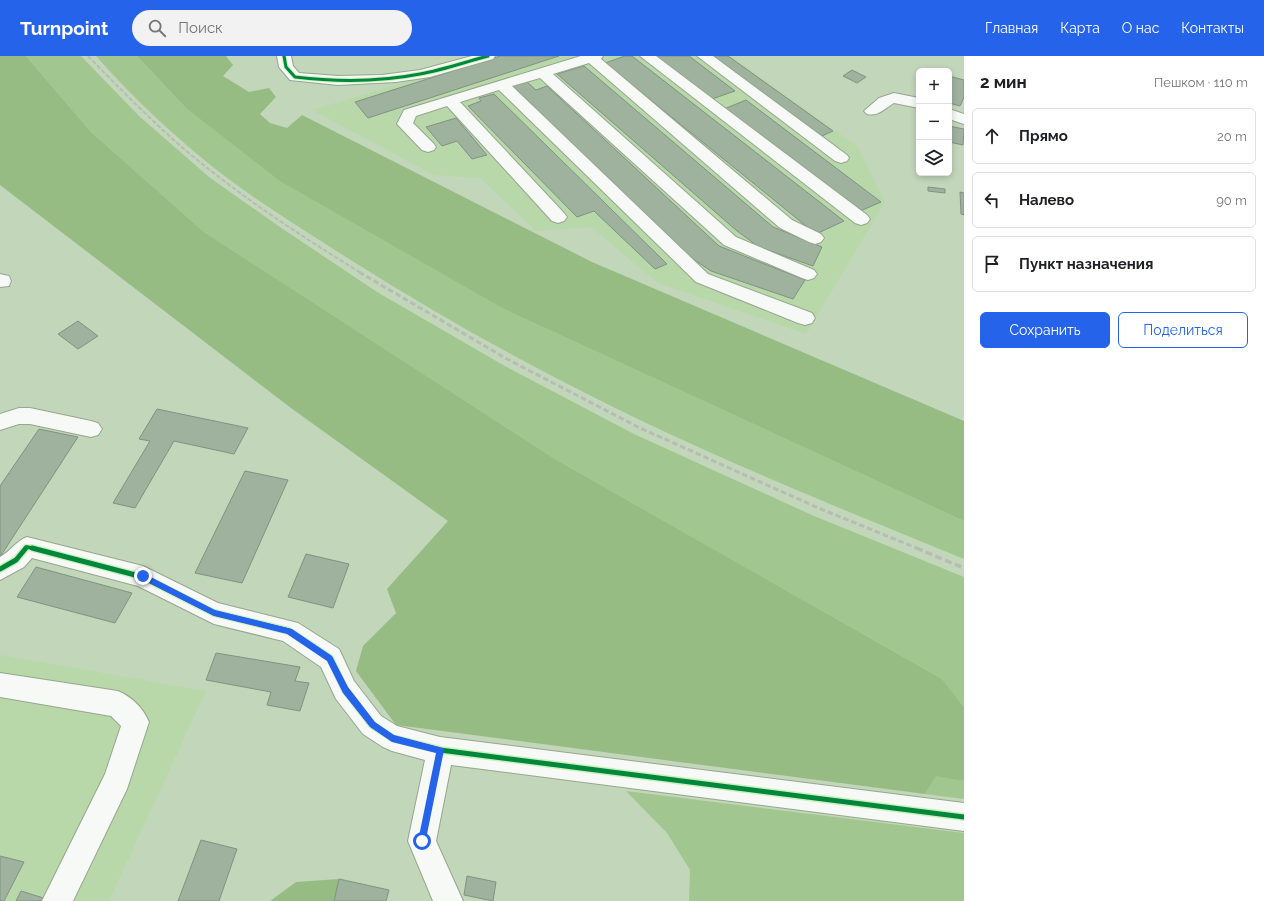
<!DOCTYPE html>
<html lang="ru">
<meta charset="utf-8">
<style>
:root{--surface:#fff;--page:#f2f2f2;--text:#202124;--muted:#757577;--line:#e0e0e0;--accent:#2563eb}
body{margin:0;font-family:Raleway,sans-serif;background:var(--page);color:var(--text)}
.controls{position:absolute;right:12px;top:12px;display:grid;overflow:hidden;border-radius:6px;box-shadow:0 2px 6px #0003}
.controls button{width:36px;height:36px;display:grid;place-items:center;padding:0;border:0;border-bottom:1px solid var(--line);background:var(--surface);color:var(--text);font:20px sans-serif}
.stop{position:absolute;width:12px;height:12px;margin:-9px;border:3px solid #2563eb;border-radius:50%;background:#fff}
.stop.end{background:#2563eb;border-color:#fff;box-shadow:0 1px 4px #0008}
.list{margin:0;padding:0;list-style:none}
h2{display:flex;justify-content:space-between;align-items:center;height:52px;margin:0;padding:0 16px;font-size:17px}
h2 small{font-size:13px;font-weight:400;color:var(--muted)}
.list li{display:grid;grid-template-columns:26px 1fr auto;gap:12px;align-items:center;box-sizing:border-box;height:56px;margin:0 8px 8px;padding:0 8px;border:1px solid var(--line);border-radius:6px}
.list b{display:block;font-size:15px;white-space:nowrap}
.list em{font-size:13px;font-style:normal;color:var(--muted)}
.actions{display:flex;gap:8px;padding:12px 16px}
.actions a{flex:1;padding:9px 0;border:1px solid var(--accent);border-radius:6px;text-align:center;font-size:14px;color:var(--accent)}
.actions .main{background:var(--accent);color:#fff}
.icon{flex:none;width:22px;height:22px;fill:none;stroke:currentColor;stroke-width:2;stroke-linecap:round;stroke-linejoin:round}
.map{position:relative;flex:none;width:964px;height:845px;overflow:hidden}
header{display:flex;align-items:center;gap:24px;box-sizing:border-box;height:56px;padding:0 20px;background:var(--accent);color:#fff}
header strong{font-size:19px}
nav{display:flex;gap:22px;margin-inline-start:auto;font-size:14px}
.search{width:280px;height:36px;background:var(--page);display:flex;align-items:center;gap:10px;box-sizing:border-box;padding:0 14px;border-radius:22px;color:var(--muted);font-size:15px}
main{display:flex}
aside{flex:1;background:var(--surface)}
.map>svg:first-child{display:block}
.built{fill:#b8d8aa}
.green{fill:#a1c690}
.forest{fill:#96bc84}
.building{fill:#9eb29e;stroke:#7f9380}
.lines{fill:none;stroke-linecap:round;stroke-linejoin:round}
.minor-casing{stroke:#96a68f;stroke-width:2}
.minor{fill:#f6f9f5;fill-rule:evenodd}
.rail-far2{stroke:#b7bcb5;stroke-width:2;stroke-dasharray:4.5 2;stroke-linecap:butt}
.rail-far1{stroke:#b7bcb5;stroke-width:3;stroke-dasharray:5.5 3;stroke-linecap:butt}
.rail{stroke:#b7bcb5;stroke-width:3.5;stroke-dasharray:7 3.5;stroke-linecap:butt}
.cycleway-far2-casing{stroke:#cbf1ba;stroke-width:5}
.cycleway-far1-casing{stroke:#cbf1ba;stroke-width:6}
.cycleway-casing{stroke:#cbf1ba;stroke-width:8}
.cycleway-far2{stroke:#00873e;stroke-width:3}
.cycleway-far1{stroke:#00873e;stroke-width:3.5}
.cycleway{stroke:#00873e;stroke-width:5}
.route{fill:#2563eb}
</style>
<header>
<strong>Turnpoint</strong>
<div class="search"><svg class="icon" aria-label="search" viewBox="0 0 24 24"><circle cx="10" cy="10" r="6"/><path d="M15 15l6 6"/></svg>Поиск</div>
<nav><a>Главная</a><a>Карта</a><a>О нас</a><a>Контакты</a></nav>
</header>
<main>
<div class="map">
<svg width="964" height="845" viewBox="0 0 964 845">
<rect width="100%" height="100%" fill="#c2d6ba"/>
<path class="built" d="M493 0H731L858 91 885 146 806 278 658 227 591 171 536 175 480 122 434 119 312 54Z
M0 599 206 635 109 845H0Z"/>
<path class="green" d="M26 0H81L139 60 209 121 277 169 377 236 503 309 634 378 814 460 964 521V651L942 623 555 403 204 176 91 76Z
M96 0H137L186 52 506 254 964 465V503C856 459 747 415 642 365 544 318 449 266 357 208 310 178 262 149 218 115 175 81 132 41 96 0Z
M936 719 964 725V743L925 738Z
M626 735 964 777V845H689L690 814 667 777Z"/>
<path class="forest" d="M0 0H26L91 76 204 176 555 403 942 623 964 651V725L936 720 925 738 396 669 356 615 363 590 396 557 387 533 448 465 291 352 0 129Z
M137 0H226L233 9 223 20 249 36 269 32 276 41 260 58 270 67 287 72 302 59 592 206 964 365V465L506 254 280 125 186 52Z
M339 823 334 845H270L296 826Z"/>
<path class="building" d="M500 0H559L368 62 355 46Z
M625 0H632L844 165 816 178 605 7Z
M656 0H689L735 35 712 43Z
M712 0H728L833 75 822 80Z
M584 10 773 171 822 191 813 210 759 191 737 175 557 18Z
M852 14 866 21 857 27 843 20Z
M949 20 964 24V41L960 50 949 47Z
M526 25 536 34 547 30 719 190 805 224 793 243 711 215 684 197 512 29Z
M494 38 667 208 655 213 594 155 577 161 468 50 481 45 479 42Z
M746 44 881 146 858 156 724 53Z
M456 62 487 99 472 103 457 85 442 90 426 71Z
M949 70 964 73 963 89 949 86Z
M928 131 945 133V137L928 135Z
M960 136 964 137V159L961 158Z
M78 265 98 280 78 293 58 278Z
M157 353 248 372 234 398 174 385 135 452 113 447 150 385 139 383Z
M39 373 78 381 0 501V430Z
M245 415 288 424 242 527 195 517Z
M306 498 349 508 333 552 288 541Z
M36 511 132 537 115 567 17 541Z
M216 597 300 611 295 625 309 627 300 655 267 649 271 636 206 624Z
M201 784 237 793 219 845H178Z
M0 800 24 806 4 845H0Z
M467 820 496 826 493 845 464 839Z
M339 823 389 834 386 845H334Z
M21 835 53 845H16Z"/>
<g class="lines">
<defs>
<path id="minor" d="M277 0H291L293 10 299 17 338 20 382 19 420 14 472 0H495L493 3 430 21 396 26 338 29 290 24 279 11Z
M581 0H603L601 3 792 164 821 178 824 182 821 186 815 188 809 186 780 172 589 7 553 18 736 181 814 214 817 218 814 222 808 224 802 222 724 189 540 22 512 30 708 218 812 257 815 262 812 267 805 269 798 267 696 226 499 34 460 46 564 157 567 161 564 165 558 167 552 165 447 50 416 60 413 67 434 88 436 91 434 94 428 96 422 94 397 68 404 54Z
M640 0H656L867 159 870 163 867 167 861 169 855 167Z
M697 0H713L847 99 849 102 847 105 841 107 835 105Z
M894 37 919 42V52L894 47C885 52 878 61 867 58L864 55 879 42Z
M949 53 964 58V68L949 63Z
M0 218 9 220 11 225 9 230 0 231Z
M19 352H30L91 365 98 367 102 373 98 379 91 381 30 368H19L0 374V358Z
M27 481 143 510 218 547 298 567 339 593 354 625 381 660 397 670 440 681 964 747V775L451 709 436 785 463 845H433L408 785 425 704 392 695 383 691 363 678 336 643 321 611 283 585 214 568 138 530 32 502 24 511 0 524V501C11 495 16 485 27 481Z
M0 617 118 635C132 641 143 652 149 666L127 733 73 845H42L105 718 121 670 111 660 0 641Z"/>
</defs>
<use href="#minor" class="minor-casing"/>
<use href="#minor" class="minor"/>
<path class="rail-far2" d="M88 0C128 41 169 83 215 118 261 154 311 186 361 217"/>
<path class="rail-far1" d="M359 216 507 303 638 371 816 451 919 493"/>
<path class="rail" d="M916 492 964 512"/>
<defs>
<path id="cycleway-far2" d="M284 0 286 11 295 21C336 26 379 26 420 18 443 14 465 6 488 0"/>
<path id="cycleway-far1" d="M25 493 27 491 36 493"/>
<path id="cycleway" d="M32 492 143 521 214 557 289 575 330 602 345 634 372 669 392 682 440 694 964 761
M0 513 16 504 26 492"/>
</defs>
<use href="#cycleway-far2" class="cycleway-far2-casing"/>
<use href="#cycleway-far1" class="cycleway-far1-casing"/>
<use href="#cycleway" class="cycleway-casing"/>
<use href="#cycleway-far2" class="cycleway-far2"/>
<use href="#cycleway-far1" class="cycleway-far1"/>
<use href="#cycleway" class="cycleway"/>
</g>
<path class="route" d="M143 517 215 554 292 573 332 600 348 631 375 666 394 679 443 692 444 694 425 788 422 789 419 788 418 785 436 697 392 686 370 671 343 637 327 605 287 578 214 560 141 523 139 520Z"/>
</svg>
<div class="controls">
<button>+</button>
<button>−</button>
<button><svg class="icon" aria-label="layers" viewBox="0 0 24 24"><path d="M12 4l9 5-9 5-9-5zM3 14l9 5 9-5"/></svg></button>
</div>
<div class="stop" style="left:422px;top:785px"></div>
<div class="stop end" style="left:143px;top:520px"></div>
</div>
<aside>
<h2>2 мин<small>Пешком · 110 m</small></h2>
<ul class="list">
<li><svg class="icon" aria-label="ahead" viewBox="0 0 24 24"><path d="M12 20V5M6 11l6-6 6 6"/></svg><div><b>Прямо</b></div><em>20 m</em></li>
<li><svg class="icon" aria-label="left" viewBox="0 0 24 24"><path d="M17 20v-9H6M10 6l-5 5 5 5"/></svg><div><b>Налево</b></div><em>90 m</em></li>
<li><svg class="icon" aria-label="arrive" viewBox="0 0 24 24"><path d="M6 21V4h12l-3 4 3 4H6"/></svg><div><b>Пункт назначения</b></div></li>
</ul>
<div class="actions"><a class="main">Сохранить</a><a>Поделиться</a></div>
</aside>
</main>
